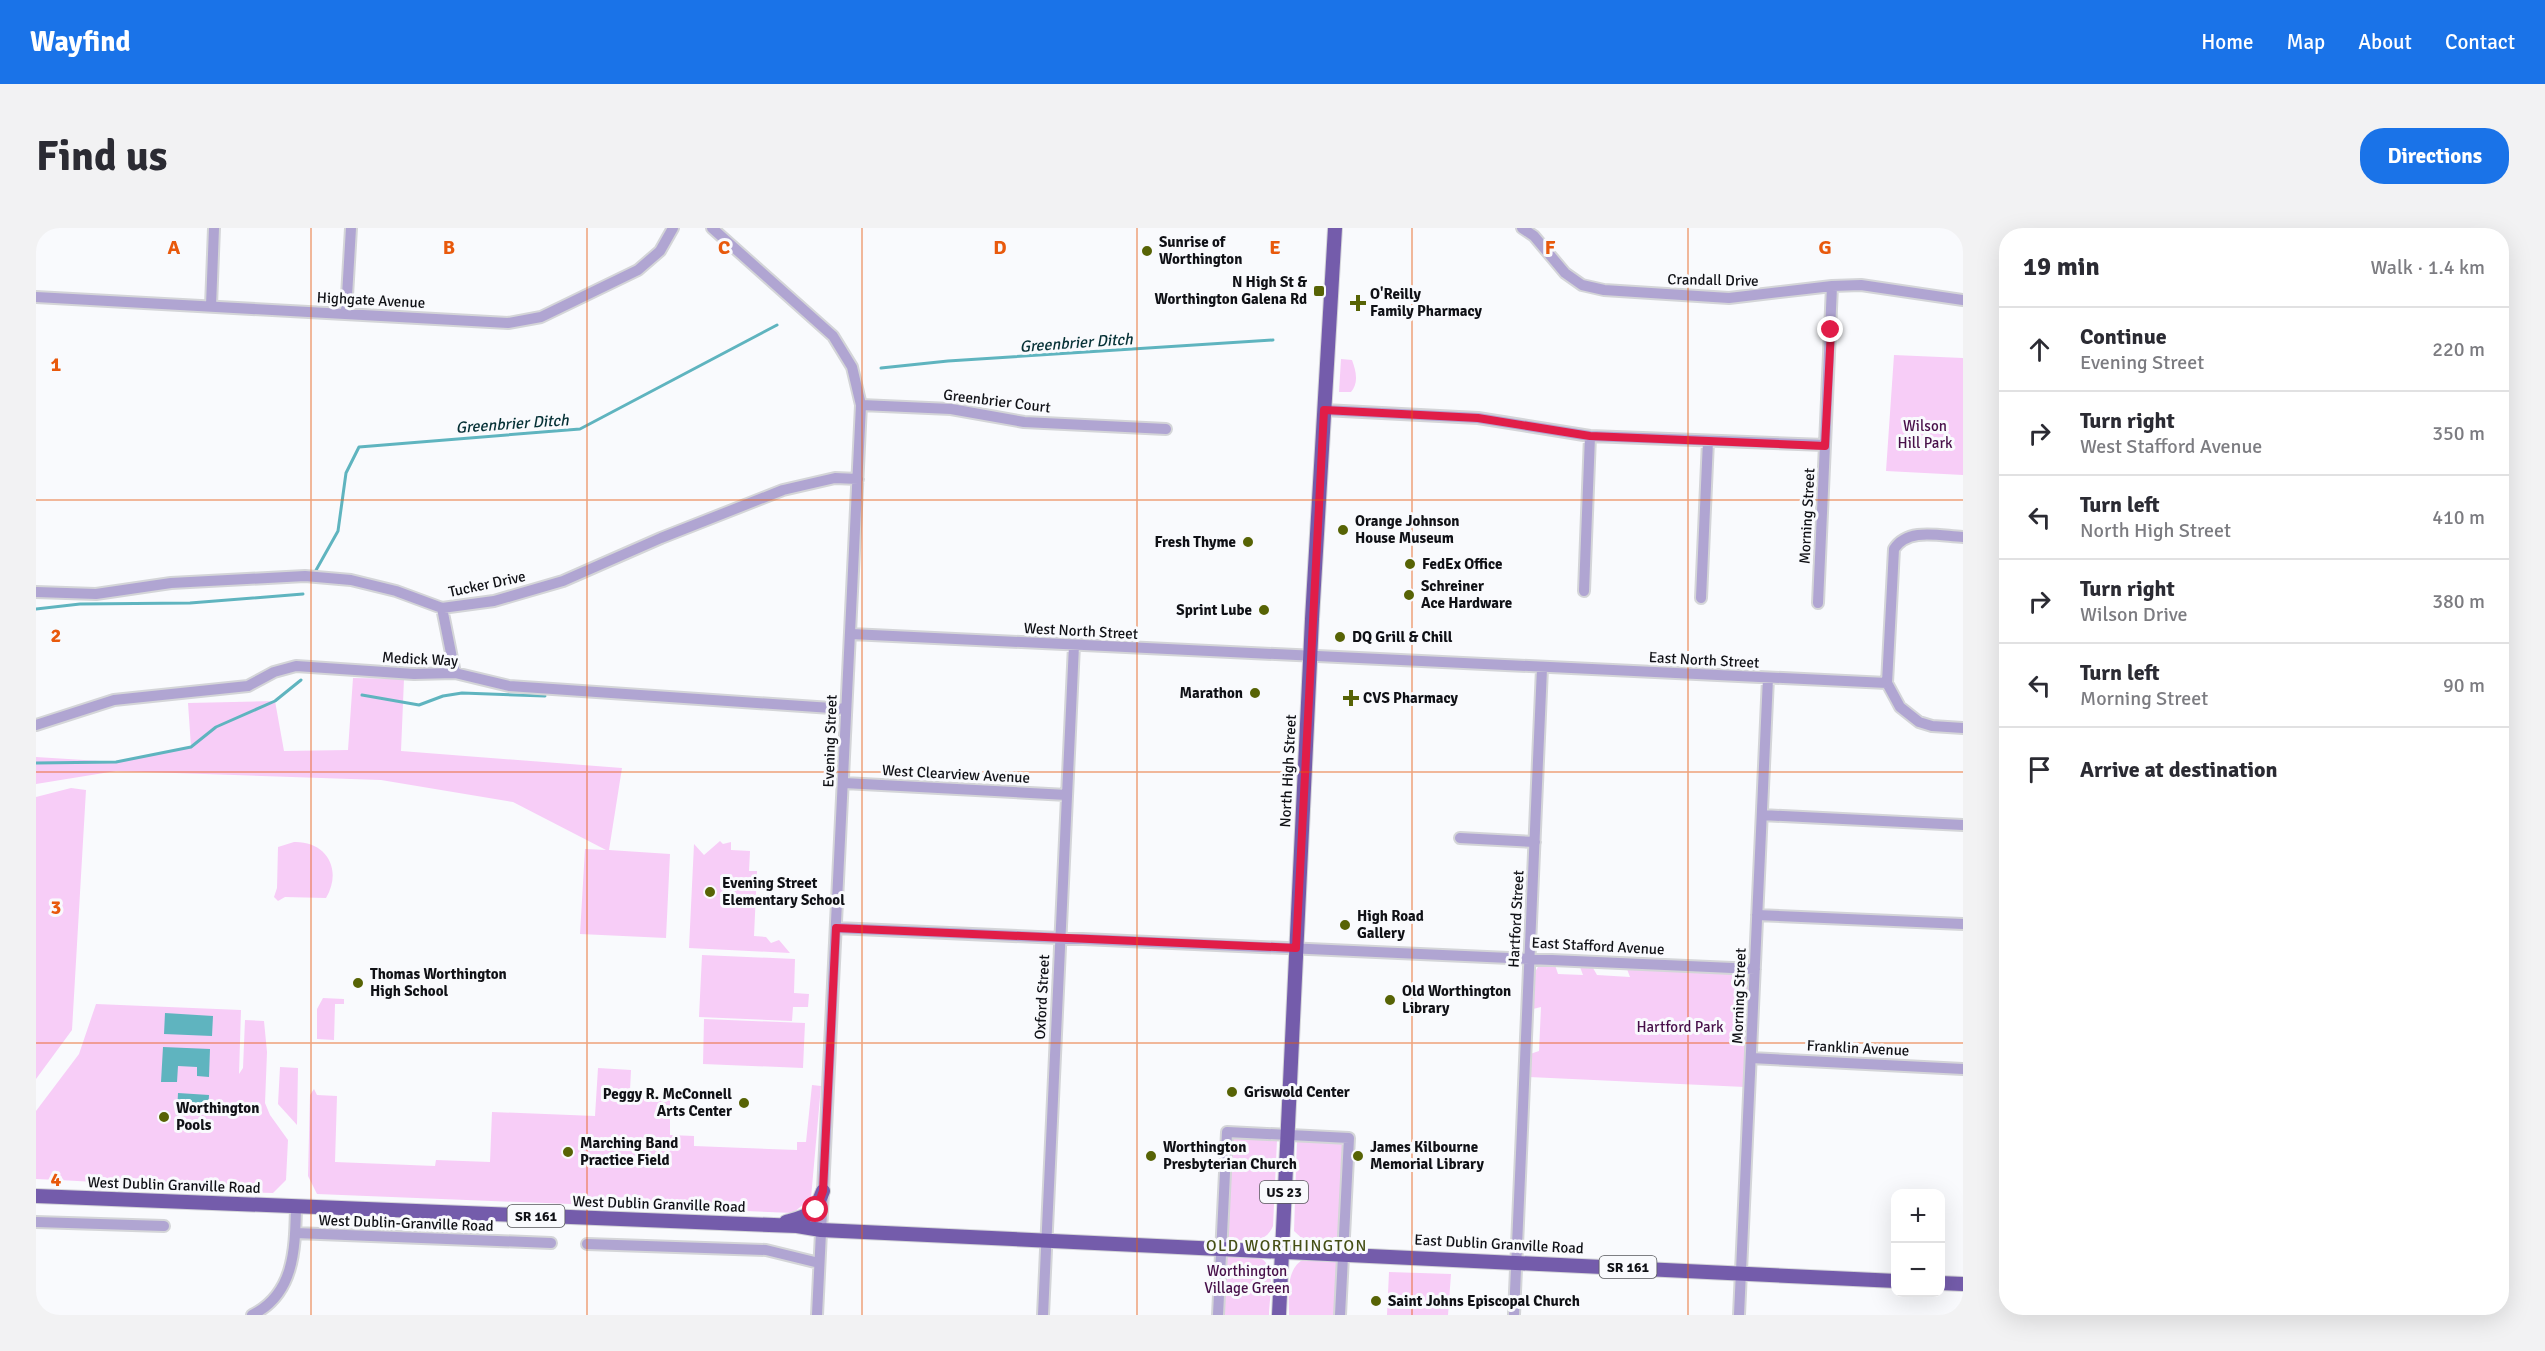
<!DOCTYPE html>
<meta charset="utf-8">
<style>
:root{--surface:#fff;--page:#f2f2f3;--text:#2b2b33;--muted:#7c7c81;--line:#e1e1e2;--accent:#1a73e8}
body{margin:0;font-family:Signika,sans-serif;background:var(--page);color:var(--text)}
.controls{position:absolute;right:18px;bottom:18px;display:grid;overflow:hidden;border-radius:12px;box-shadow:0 6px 24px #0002}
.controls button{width:54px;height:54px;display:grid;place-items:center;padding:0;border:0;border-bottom:2px solid var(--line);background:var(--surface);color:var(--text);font:30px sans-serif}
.stop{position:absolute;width:18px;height:18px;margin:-14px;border:4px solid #e11d48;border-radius:50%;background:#fff}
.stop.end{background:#e11d48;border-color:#fff;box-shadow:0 2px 6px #0008}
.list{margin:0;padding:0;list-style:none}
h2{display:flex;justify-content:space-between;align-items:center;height:78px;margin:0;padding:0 24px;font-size:26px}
h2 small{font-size:20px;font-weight:400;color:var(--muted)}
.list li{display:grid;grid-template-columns:39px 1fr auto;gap:18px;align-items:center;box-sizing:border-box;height:84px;padding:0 24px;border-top:2px solid var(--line)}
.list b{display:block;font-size:22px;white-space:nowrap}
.list p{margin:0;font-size:20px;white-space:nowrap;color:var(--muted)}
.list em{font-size:20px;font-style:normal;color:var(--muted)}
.icon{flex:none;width:33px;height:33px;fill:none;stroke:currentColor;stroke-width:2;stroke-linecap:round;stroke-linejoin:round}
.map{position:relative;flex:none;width:1927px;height:1087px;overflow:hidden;border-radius:24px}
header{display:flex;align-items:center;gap:36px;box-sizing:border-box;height:84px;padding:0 30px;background:var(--accent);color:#fff}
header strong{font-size:28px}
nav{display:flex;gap:33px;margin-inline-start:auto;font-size:21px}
.intro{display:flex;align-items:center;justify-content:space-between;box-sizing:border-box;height:144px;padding:0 36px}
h1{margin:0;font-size:42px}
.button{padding:15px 27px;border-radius:24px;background:var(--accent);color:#fff;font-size:21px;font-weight:700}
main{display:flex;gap:36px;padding:0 36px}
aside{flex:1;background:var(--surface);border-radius:24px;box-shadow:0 6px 24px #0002}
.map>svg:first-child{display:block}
.green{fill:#f7cdf7}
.water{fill:#5fb4bf}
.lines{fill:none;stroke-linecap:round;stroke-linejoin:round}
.stream{stroke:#5fb4bf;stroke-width:3}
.minor-casing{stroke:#d4d5d8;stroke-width:14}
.major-casing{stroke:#d4d5d8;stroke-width:16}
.minor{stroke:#b0a5d2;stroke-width:10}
.major{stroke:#745cab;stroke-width:14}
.route{stroke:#e11d48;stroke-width:8}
.grid{fill:none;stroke:#e8590c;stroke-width:1.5;stroke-opacity:0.55}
.poi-dot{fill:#576305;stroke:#f9fafd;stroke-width:2}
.labels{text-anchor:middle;stroke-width:6;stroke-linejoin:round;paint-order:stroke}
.shield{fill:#f9fafd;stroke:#56575b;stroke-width:1.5}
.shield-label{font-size:14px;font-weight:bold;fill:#101116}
.poi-label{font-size:15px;font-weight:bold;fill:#101116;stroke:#f9fafd;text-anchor:start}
.street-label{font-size:15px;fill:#101116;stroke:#f9fafd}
.park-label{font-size:15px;fill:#470f49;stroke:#f9fafd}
.water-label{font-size:16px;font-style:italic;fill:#063136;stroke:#f9fafd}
.neighbourhood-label{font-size:16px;letter-spacing:1.5px;fill:#454f15;stroke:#f9fafd}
.grid-label{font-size:20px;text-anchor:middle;font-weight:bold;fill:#e8590c;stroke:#f9fafd;stroke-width:6;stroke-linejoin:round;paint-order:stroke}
</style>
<header>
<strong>Wayfind</strong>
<nav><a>Home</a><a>Map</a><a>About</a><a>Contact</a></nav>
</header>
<div class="intro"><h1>Find us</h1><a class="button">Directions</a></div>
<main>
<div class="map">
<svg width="1927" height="1087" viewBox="0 0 1927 1087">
<rect width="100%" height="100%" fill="#f9fafd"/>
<path class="green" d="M1858 127 1927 130V247L1850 243Z
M1305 131 1316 132C1320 143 1323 155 1315 164H1303Z
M317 450 368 451 365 523 586 540 573 622 634 626 630 710 544 706 549 621 570 622 477 574 345 552 80 543 0 556V529L80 534 155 519 152 475 239 473 248 523 312 522Z
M35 560 50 562 36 802 0 851V569Z
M684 613 687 616 695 614V622L714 623 713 643H721L718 708 730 709 735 715 743 712 754 725 653 720 658 616 668 627Z
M258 614C290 613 307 641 290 670L249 669 242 673 238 669 241 660 242 619Z
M666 727 759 731 758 765 773 766 772 779H757L756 793 663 789Z
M1503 737H1519L1522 746 1547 747 1544 739 1557 740 1561 747 1594 749 1591 741 1710 747 1714 754 1709 859 1493 849 1494 826 1503 823 1505 779 1497 781 1499 744Z
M287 770 308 771V776H299L298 812 281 811V781Z
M60 776 205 782 203 846 207 840 209 792 228 793 231 824 229 875 234 887 252 912 250 952 237 965C158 962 79 954 0 951V883L43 826Z
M668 791 769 795 767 840 667 836Z
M244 839 262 840 261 897 242 876Z
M562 840 595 842 594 862 634 870V907L658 908V918L761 922V914H770L776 857 785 858 775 970 757 985 281 966 272 948 274 867 278 861 281 867 301 868 299 934 399 938 400 932 454 934 456 884 559 888Z
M1200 908 1241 912 1237 998C1229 1017 1211 1012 1194 1012L1190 1009 1195 913Z
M1261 911 1306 914 1308 917 1304 1009 1299 1017 1271 1015 1258 1003Z
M1191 1028C1201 1028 1215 1026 1224 1030 1241 1037 1233 1072 1233 1087H1186Z
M1268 1031 1302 1034 1300 1087H1253C1253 1068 1249 1041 1268 1031Z
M1353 1044 1415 1046 1412 1087H1351Z"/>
<path class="water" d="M129 785 177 788 176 808 128 806Z
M127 819 174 821 173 849 161 848V839L142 838 141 854H125Z
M142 865 173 867 172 886 141 885Z"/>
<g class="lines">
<path class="stream" d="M845 140 912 133 1237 112
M279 344 302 303 310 245 323 219 544 201 741 97
M0 381 44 376 154 375 267 366
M326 467 383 477 407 468 426 465 509 468
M0 535 80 534 155 519 180 499 239 473 265 452"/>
<defs>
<path id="minor" d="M676 0 797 108 816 139 825 177 781 1087
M1486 0 1498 8 1529 45 1546 57 1568 62 1693 70 1796 58 1825 57 1927 72
M0 69 472 95 505 89 602 42 624 23 637 0
M175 78 178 0
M310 85 315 0
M825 177 915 181 988 194 1130 201
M1288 182 1442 190 1554 208 1789 217
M1927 309C1904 308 1872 299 1858 321L1851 455 1864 479 1883 494 1896 498 1927 500
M1548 363 1554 208
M0 364 60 366 135 355 269 348 315 352 360 363 406 380 458 373 527 353 625 310 747 262 799 250 822 251
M1665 370 1672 213
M1782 375 1796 58
M406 380 419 445
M815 406 1851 455
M0 497 78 472 212 458 238 444 260 438 378 446 419 445 473 458 810 481
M808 555 1031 567
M1726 587 1927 597
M1424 610 1499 614
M1721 687 1927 696
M800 700 1719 741
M1715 830 1927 841
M0 994 128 998
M259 1005 515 1015
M551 1016 730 1022 783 1035
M216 1087C259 1066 259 1020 260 979
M1007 1087 1038 417
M1182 1087 1191 904 1313 910 1304 1087
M1478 1087 1506 440
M1703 1087 1732 450"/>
<path id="major" d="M0 968 761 998 785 1002 1860 1053
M750 994C774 987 778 987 787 963
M1904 1055 1927 1056
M1243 1087 1276 391 1299 0"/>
</defs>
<use href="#minor" class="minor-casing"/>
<use href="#major" class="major-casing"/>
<use href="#minor" class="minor"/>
<use href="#major" class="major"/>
</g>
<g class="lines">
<path class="route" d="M780 982 787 963 800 700 1260 720 1288 182 1442 190 1554 208 1789 218 1795 102"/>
</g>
<path class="grid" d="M275 0V1087M551 0V1087M826 0V1087M1101 0V1087M1376 0V1087M1652 0V1087M0 272H1927M0 544H1927M0 815H1927"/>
<g class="poi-dot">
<circle cx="1111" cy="23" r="6"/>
<rect x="1277" y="57" width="12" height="12" rx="3"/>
<path d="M1319 66h6v6h6v6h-6v6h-6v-6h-6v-6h6z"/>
<circle cx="1307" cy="302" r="6"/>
<circle cx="1212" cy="314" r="6"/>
<circle cx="1374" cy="336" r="6"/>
<circle cx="1373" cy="367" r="6"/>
<circle cx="1228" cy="382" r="6"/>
<circle cx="1304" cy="409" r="6"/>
<circle cx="1219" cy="465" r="6"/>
<path d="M1312 461h6v6h6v6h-6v6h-6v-6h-6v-6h6z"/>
<circle cx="674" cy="664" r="6"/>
<circle cx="1309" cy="697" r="6"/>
<circle cx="322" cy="755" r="6"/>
<circle cx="1354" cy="772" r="6"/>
<circle cx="1196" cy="864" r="6"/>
<circle cx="708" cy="875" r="6"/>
<circle cx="128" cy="889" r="6"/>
<circle cx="532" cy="924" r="6"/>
<circle cx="1115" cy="928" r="6"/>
<circle cx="1322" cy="928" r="6"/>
<circle cx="1340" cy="1073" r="6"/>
</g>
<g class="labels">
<g class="shield">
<rect x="1224" y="953" width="48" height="22" rx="4.5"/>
<rect x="471.5" y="977" width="57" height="22" rx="4.5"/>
<rect x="1563.5" y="1028" width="57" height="22" rx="4.5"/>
</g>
<g class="shield-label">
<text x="1248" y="969">US 23</text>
<text x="500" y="993">SR 161</text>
<text x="1592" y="1044">SR 161</text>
</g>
<g class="poi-label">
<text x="1123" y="19">Sunrise of<tspan x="1123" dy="17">Worthington</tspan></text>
<text x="1271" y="59" text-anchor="end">N High St &amp;<tspan x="1271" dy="17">Worthington Galena Rd</tspan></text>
<text x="1334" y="71">O'Reilly<tspan x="1334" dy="17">Family Pharmacy</tspan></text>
<text x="1319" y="298">Orange Johnson<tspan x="1319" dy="17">House Museum</tspan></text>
<text x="1200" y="319" text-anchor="end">Fresh Thyme</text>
<text x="1386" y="341">FedEx Office</text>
<text x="1385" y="363">Schreiner<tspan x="1385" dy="17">Ace Hardware</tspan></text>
<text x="1216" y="387" text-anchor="end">Sprint Lube</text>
<text x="1316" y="414">DQ Grill &amp; Chill</text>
<text x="1207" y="470" text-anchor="end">Marathon</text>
<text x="1327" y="475">CVS Pharmacy</text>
<text x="686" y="660">Evening Street<tspan x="686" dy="17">Elementary School</tspan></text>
<text x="1321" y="693">High Road<tspan x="1321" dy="17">Gallery</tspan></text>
<text x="334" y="751">Thomas Worthington<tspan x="334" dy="17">High School</tspan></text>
<text x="1366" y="768">Old Worthington<tspan x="1366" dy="17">Library</tspan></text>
<text x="1208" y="869">Griswold Center</text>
<text x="696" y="871" text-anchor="end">Peggy R. McConnell<tspan x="696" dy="17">Arts Center</tspan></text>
<text x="140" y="885">Worthington<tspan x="140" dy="17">Pools</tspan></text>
<text x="544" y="920">Marching Band<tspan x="544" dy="17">Practice Field</tspan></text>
<text x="1127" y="924">Worthington<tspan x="1127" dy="17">Presbyterian Church</tspan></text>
<text x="1334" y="924">James Kilbourne<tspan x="1334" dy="17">Memorial Library</tspan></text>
<text x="1352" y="1078">Saint Johns Episcopal Church</text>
</g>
<g class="street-label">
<text transform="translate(1677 52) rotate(1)" y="5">Crandall Drive</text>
<text transform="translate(335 72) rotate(3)" y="5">Highgate Avenue</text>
<text transform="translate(961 173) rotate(7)" y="5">Greenbrier Court</text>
<text transform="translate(1771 288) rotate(-87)" y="5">Morning Street</text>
<text transform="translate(451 356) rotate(-12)" y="5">Tucker Drive</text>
<text transform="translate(1045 403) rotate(3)" y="5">West North Street</text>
<text transform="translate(384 431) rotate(3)" y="5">Medick Way</text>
<text transform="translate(1668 432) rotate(3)" y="5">East North Street</text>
<text transform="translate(794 513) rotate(-88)" y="5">Evening Street</text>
<text transform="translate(1252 543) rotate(-87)" y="5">North High Street</text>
<text transform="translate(920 546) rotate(3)" y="5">West Clearview Avenue</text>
<text transform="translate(1480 691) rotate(-87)" y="5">Hartford Street</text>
<text transform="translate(1562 718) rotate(3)" y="5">East Stafford Avenue</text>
<text transform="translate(1703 768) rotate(-88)" y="5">Morning Street</text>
<text transform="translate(1006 769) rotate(-87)" y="5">Oxford Street</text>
<text transform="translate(1822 820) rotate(3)" y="5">Franklin Avenue</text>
<text transform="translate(138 957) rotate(2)" y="5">West Dublin Granville Road</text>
<text transform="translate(623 976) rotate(2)" y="5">West Dublin Granville Road</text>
<text transform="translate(370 995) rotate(2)" y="5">West Dublin-Granville Road</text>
<text transform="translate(1463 1016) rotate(3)" y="5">East Dublin Granville Road</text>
</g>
<g class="park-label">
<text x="1889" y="203">Wilson<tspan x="1889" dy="17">Hill Park</tspan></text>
<text x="1644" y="804">Hartford Park</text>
<text x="1211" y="1048">Worthington<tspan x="1211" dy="17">Village Green</tspan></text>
</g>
<g class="water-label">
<text transform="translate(1040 114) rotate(-4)" y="6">Greenbrier Ditch</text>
<text transform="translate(476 195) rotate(-4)" y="6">Greenbrier Ditch</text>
</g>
<g class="neighbourhood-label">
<text x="1251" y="1023">OLD WORTHINGTON</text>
</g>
</g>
<g class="grid-label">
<text x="138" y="26">A</text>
<text x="413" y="26">B</text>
<text x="688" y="26">C</text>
<text x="964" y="26">D</text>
<text x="1239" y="26">E</text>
<text x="1514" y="26">F</text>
<text x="1789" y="26">G</text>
<text x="20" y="143">1</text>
<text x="20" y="414">2</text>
<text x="20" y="686">3</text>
<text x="20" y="958">4</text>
</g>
</svg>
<div class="controls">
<button>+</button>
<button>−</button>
</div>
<div class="stop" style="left:780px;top:982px"></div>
<div class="stop end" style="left:1795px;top:102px"></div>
</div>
<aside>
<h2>19 min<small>Walk · 1.4 km</small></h2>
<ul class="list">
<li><svg class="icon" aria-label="ahead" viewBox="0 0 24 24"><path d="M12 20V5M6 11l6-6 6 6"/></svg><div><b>Continue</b><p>Evening Street</p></div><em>220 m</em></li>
<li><svg class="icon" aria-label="right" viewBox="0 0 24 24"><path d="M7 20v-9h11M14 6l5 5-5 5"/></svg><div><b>Turn right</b><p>West Stafford Avenue</p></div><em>350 m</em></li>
<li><svg class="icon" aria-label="left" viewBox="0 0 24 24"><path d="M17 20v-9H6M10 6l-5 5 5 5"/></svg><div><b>Turn left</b><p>North High Street</p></div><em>410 m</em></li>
<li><svg class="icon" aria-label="right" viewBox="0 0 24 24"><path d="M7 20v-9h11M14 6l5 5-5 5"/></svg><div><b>Turn right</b><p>Wilson Drive</p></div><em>380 m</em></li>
<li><svg class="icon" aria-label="left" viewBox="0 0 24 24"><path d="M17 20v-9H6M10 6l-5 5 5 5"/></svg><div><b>Turn left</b><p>Morning Street</p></div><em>90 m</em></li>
<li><svg class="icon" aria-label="arrive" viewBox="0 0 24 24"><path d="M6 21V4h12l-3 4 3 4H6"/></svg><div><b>Arrive at destination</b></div></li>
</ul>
</aside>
</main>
